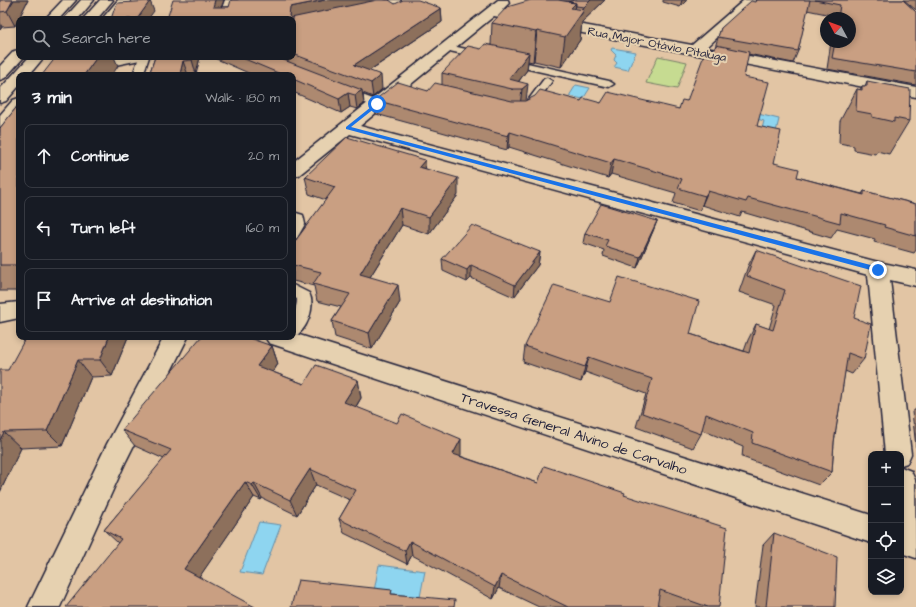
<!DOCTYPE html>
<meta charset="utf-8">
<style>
:root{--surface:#171b24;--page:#242831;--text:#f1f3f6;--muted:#9ea1a6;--line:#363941}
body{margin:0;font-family:"Architects Daughter",sans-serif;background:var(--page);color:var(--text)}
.controls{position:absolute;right:12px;bottom:12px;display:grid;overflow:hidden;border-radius:8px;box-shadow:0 2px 6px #0003}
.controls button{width:36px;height:36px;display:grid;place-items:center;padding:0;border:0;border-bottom:1px solid var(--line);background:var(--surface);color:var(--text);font:20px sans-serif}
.compass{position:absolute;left:820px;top:12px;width:36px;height:36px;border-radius:50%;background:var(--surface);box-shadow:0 2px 6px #0003;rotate:311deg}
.stop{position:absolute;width:12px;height:12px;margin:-9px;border:3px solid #1a73e8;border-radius:50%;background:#fff}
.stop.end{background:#1a73e8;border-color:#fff;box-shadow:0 1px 4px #0008}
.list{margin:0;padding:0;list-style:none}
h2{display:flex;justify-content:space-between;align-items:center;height:52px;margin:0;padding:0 16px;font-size:17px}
h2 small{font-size:13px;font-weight:400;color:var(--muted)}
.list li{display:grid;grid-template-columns:26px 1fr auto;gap:12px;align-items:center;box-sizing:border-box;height:64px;margin:0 8px 8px;padding:0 8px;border:1px solid var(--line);border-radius:8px}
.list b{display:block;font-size:15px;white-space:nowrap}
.list em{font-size:13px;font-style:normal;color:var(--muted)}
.icon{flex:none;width:22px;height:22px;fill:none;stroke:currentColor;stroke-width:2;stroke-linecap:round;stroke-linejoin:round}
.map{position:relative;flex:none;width:916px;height:607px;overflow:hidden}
.search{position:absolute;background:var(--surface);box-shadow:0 2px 6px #0003;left:16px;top:16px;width:280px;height:44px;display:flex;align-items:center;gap:10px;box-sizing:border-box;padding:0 14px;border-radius:8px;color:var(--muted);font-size:15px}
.panel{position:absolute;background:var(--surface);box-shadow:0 2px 6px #0003;left:16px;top:72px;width:280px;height:268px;border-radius:8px}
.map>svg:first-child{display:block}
.green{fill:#c6db91;stroke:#747e66}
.water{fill:#8ed5f0;stroke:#638da8}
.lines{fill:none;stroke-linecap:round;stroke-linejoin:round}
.lane-casing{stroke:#22223b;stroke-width:3}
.street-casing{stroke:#22223b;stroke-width:3}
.primary-casing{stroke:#22223b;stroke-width:3}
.highway-casing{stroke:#22223b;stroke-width:3}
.lane{fill:#e6d1b0;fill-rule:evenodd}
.street{fill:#e6d1b0;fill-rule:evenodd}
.primary{fill:#e6d1b0;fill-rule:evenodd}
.highway{fill:#e6d1b0;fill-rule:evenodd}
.wall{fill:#ad8970;stroke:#22223b}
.shaded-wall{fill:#8d6f5b;stroke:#22223b}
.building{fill:#c99f82;stroke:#22223b}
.route{fill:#1a73e8}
.labels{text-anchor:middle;stroke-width:4;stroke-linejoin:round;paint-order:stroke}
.far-street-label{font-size:12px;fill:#22223b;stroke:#e6d1b0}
.street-label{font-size:14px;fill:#22223b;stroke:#e6d1b0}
</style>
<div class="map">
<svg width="916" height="607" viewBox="0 0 916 607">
<rect width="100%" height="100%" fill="#e2c5a4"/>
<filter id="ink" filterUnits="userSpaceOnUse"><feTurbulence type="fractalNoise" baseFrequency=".025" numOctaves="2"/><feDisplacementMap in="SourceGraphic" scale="8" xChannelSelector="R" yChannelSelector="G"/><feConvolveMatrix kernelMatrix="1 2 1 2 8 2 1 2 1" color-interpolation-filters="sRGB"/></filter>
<g filter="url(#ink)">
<path class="green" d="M658 56 687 62 677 89 646 83Z"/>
<path class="water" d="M612 48 636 52 628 70 614 67 617 63 614 60 616 55 611 50Z
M576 85 590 88 583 99 569 96Z
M758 114 779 119 776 132 762 129 764 121 757 119Z
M259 522 281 525 262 575 240 572Z
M379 565 425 571 420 597 374 591Z"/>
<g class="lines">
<defs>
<path id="lane" d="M448 45 484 53 486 55 481 58 445 50 443 48 445 46Z
M139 57H149L143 75H133Z
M509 59 609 81 614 84 609 87 506 64 504 62Z
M547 78 552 81 534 107H526L525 105 526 103 544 79Z
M346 89 381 102 382 104 377 107 373 106 342 94 341 92 342 90Z
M293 212 303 215 305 224 297 238 293 239Z
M293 285 309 293C316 306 307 332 293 337V320L297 302V299L293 297Z"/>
<path id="street" d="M225 0H237L232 19H218Z
M386 0H400L403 4 402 7C395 9 390 6 386 0Z
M498 0H508L509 3 502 10 692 45 744 0H758L706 48 916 87V97L494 16 360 126 878 262 916 270V286L890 280 911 454 907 463 901 465V454H885L868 275 350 134 299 175 293 177V162Z
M113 57H142L140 60 86 71 81 70 79 67 81 64Z
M19 302V318L0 322V304Z
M293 333 871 515V543L269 343 265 337H293Z
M164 337H188L126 461 60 607H28L107 444Z
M901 467 911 471 915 480 916 558 901 553Z"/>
<path id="primary" d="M63 0H76L59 19H45Z
M118 0H131L116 19H102Z
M19 50V57H24L5 78 0 80V66L14 51Z"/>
<path id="highway" d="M81 0H94L78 19H64Z
M100 0H113L97 19H83Z
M29 57H44L29 75H19V86L6 101 0 103V89Z
M19 98V113L6 130 0 131V115L13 100Z"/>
</defs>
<use href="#lane" class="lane-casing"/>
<use href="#street" class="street-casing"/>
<use href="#primary" class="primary-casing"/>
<use href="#highway" class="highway-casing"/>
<use href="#lane" class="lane"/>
<use href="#street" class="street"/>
<use href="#primary" class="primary"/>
<use href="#highway" class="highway"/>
</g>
<path class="wall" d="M0 0H28L15 26 2 27 0 30Z
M224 0 221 7 374 1 395 4 441 8 442 22 369 71 382 89 373 97 363 93 364 104 357 109 350 107 341 113 293 92V75H253L212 57H293V19H167Z
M531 0H605L582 22 580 40 561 67 534 61 533 62 528 61 527 70 519 81 526 100 581 101 601 103 679 109 687 101 712 57 721 28 755 2 756 0H903L916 12V85L827 69 831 42H850V18H835L836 16 807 10 798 51 793 63 748 54 744 77 757 126 774 163 797 177 862 194 864 191 916 204V250L914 253 874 242 875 239 837 229 831 238 742 212 740 217 702 205 700 211 673 203 676 193 611 174 608 178 509 147 507 150 376 114 375 100 428 91 442 85V73L481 49 491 45 492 23Z
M663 0H687L680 7 663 2Z
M904 0H916V10Z
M155 57H200L196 74 188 75H149Z
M867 81 909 121 889 154 877 151 875 154 854 150V146L839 143 840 121 857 89 860 90 862 86H865Z
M19 104V291H0V128Z
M425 168 458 195 429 234 402 225 370 277 400 302 372 349 335 337 332 321 341 307 317 301 314 286 293 281V244L326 200 309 194 305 177Z
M657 221 653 231 637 268 603 256 604 250 583 243 585 233Z
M756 250 854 318 864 359 852 374 845 371 834 442 832 472 819 485 742 457 743 447 702 430 701 434 693 448 636 427 646 394 585 372 581 382 523 362 525 346 690 334 744 351 748 340 756 324 769 329 776 305 739 292 748 266Z
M540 252 538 265 514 297 471 278 467 282 443 271 442 259Z
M128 337 112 376 91 377 62 446 21 448 0 492 8 370Z
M272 346 278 364 273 372 304 384 358 380 361 398 356 407 461 455 460 456 538 483 624 495 719 607H664L657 604V607H539L499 588 493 599 412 555 407 564 344 533 339 519 350 500 316 485 297 515 262 498 261 500 254 497 199 577 118 543 104 530 164 459 135 446 122 430Z
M916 409V447L912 412Z
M774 533 835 607H755L763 545Z"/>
<path class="shaded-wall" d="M14 0H28L15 26 7 11Z
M215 0H224L217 19 213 7Z
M325 0H374V3L293 20 289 16 290 7Z
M591 0H605L582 22 580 40 561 67 565 37 571 8 576 3 573 26 583 12 584 7Z
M682 0H687L680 7Z
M150 1 154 11 148 19H137Z
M441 8 442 22 358 78 354 65Z
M0 23 2 27 0 30Z
M537 31 534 61 533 62 536 32Z
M529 53 527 70 512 90 509 79Z
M97 57H114L118 66 112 75H84Z
M193 57H200L196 74 192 60Z
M183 61 188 75H180V74Z
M381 75 382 89 373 97 371 83Z
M528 84 526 101 520 106 522 89Z
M362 90 364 104 357 109 355 95Z
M348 93 350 107 341 113 339 99Z
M510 132 509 147 507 150 508 136Z
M614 159 611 174 608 178 611 163Z
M425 160 426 177 419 167Z
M458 178V195L429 234V217Z
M708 191 702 205 700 211 705 196Z
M400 208 402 225 362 290 360 274Z
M657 221 653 231 637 268 640 257Z
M540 252 538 265 514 297 515 285Z
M471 265V278L467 282V270Z
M398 285 400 302 372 349 369 333Z
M109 337H128L112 376 100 360Z
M272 346 278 364 264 384 257 366Z
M589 357 585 372 581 382 585 367Z
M78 360 91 377 62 446 47 431Z
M358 380 361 398 348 419 344 402Z
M4 432 21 448 0 492V440Z
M461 439V455L453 470V454Z
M310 469 316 485 297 515 290 500Z
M245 482 254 497 196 582 184 569Z
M254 483 262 498 261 500 252 485Z
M410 541 412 555 407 564 405 551Z
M501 575 499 588 493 599 495 587Z"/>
<path class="building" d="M0 0H13L7 11 0 12Z
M173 0H215L213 7H229L231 0H325L290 7 289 16 291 18 377 0H389L395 4 403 0H418L441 8 354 65 381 75 371 83 293 54V19H167Z
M531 0H558L576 3 571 8 584 10 565 37 537 31 536 32 492 23 507 7Z
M574 0H591L584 7 576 6V3L568 2Z
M756 0H810L798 51 718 37 721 28 751 1 755 2Z
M815 0H903L916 12V72L832 58 835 42H850V18H838L840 5Z
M150 1 137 19H111L115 7 118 3Z
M485 44 529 53 509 79 528 84 522 89H512L442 73 468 46 481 49Z
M716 45 749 52 744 77 769 82 757 126 781 131 774 163 799 169 797 177 864 195V191L916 204V236L884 227 885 225 841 213 840 223 748 198 746 202 708 191 705 196 678 188 682 179 614 159 611 163 510 132 508 136 375 100 398 82 428 91 435 83 512 101H525L535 96 540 90 581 101 583 98 601 103 608 92 679 109 682 100 687 101 704 55 712 57Z
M56 57H97L84 75H42Z
M155 57H193L192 60 183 61 180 74 160 75H149Z
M240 57H276L362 90 355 95 348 93 339 99 293 79V75H283Z
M867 81 910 89 909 121 894 118V122L872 117V114L856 111 857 89 862 90V86H867Z
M19 104V265H0V128Z
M347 137 425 160 419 167 458 178 429 217 400 208 360 274 398 285 369 333 332 321 350 294 313 284 321 272 293 265V244L335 187 305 177Z
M601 204 657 221 640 257 605 246 608 240 585 233Z
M472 225 540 252 515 285 471 265 467 270 442 259Z
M756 250 861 286 854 318 871 324 864 359 848 353 834 442 832 472 752 443 753 433 706 414 701 434 642 413 652 379 589 357 585 367 525 346 554 285 610 302 619 277 699 301 690 334 749 353 756 324 773 330 785 290 747 276Z
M26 337H109L100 360H78L47 431 4 432 0 440V370H8Z
M201 337H246L272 346 257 366 304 384 316 365 358 380 344 402 397 423 402 414 461 439 453 454 538 483 544 466 625 493 624 495 727 528 719 607H708L660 590 657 607H568L501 575 495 587 410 541 405 551 339 519 356 490 310 469 290 500 254 483 252 485 245 482 184 569 255 607H66L121 539 104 530 171 450 122 430Z
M774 533 837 557 835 607H766Z
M298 580 392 590 391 594 455 600 454 607H291Z"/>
</g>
<path class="route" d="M376 103 380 104 351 127 878 267 881 270 878 272 346 129V127Z"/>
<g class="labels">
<g class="far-street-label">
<text transform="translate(657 44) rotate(11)" y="4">Rua Major Otávio Pitaluga</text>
</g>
<g class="street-label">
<text transform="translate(574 433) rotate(18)" y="5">Travessa General Alvino de Carvalho</text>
</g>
</g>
</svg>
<div class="controls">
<button>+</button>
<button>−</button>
<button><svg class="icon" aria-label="locate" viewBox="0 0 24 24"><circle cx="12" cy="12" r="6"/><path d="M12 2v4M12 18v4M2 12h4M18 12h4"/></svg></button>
<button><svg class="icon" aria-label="layers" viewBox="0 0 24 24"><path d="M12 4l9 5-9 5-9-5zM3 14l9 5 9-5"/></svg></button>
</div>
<svg class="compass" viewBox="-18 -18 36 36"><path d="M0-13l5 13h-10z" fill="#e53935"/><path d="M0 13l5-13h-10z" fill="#9ea1a6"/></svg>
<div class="stop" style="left:377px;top:104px"></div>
<div class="stop end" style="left:878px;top:270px"></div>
<div class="search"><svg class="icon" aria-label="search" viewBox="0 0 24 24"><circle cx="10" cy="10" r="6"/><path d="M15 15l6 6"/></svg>Search here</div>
<section class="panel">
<h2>3 min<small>Walk · 180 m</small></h2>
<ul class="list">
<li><svg class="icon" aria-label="ahead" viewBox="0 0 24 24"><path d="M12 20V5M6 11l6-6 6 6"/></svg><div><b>Continue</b></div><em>20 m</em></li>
<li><svg class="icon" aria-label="left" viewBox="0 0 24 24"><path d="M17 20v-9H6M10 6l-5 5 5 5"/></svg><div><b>Turn left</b></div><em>160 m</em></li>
<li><svg class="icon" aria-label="arrive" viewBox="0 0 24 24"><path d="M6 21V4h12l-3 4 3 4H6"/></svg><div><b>Arrive at destination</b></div></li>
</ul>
</section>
</div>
